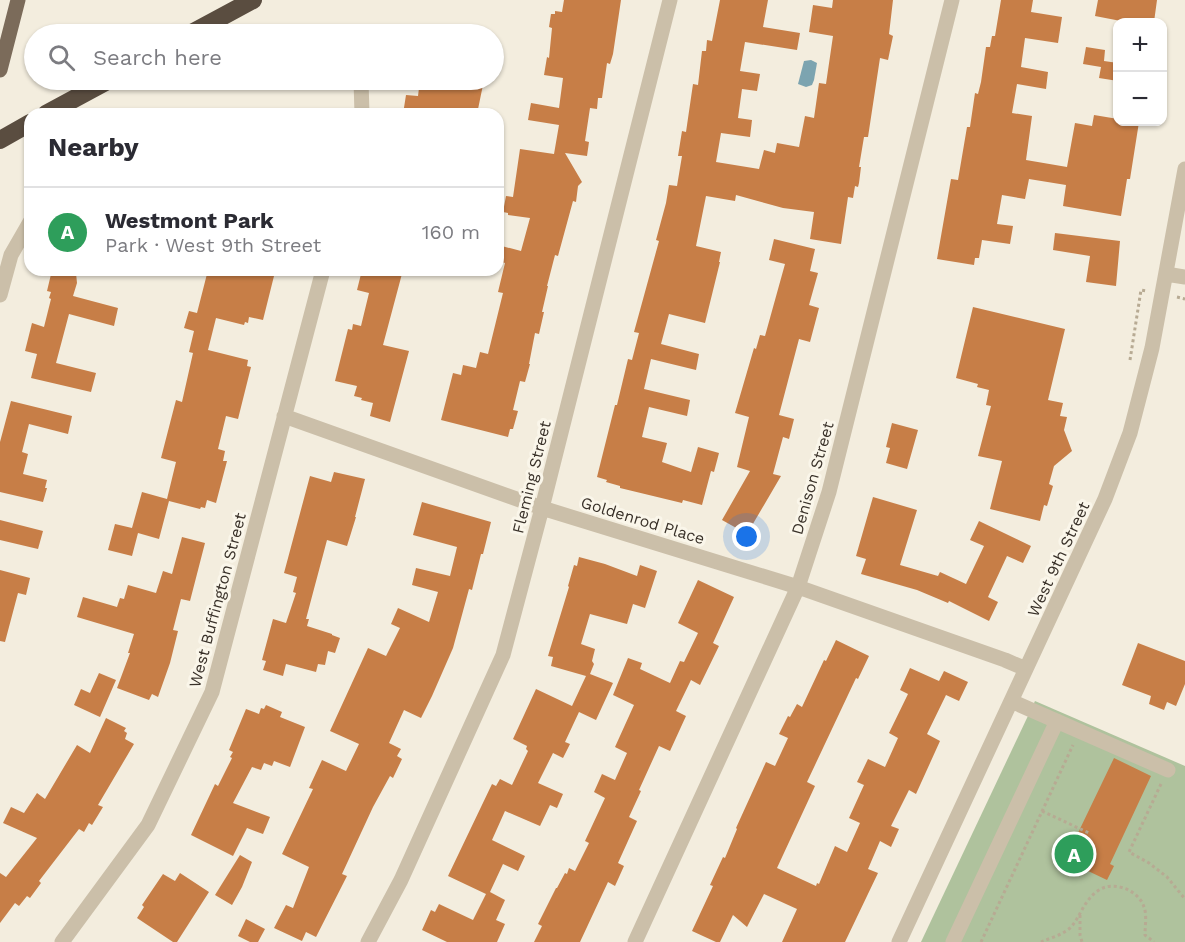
<!DOCTYPE html>
<meta charset="utf-8">
<style>
:root{--surface:#fff;--page:#f2f2f3;--text:#2b2b33;--muted:#7c7c81;--line:#e1e1e2;--accent:#1e4b5b}
body{margin:0;font-family:"Work Sans",sans-serif;background:var(--page);color:var(--text)}
.controls{position:absolute;right:18px;top:18px;display:grid;overflow:hidden;border-radius:12px;box-shadow:0 2px 4px #0004}
.controls button{width:54px;height:54px;display:grid;place-items:center;padding:0;border:0;border-bottom:2px solid var(--line);background:var(--surface);color:var(--text);font:30px sans-serif}
.you{position:absolute;left:747px;top:537px;width:21px;height:21px;margin:-15px;border:4px solid #fff;border-radius:50%;background:#1a73e8;box-shadow:0 0 0 9px #1a73e833}
.badge{display:grid;place-items:center;width:39px;height:39px;border-radius:50%;background:var(--accent);color:#fff;font-size:20px;font-weight:700}
.pin{position:absolute;translate:-50% -50%;border:3px solid #fff;box-shadow:0 2px 6px #0006}
.list{margin:0;padding:0;list-style:none}
h2{display:flex;justify-content:space-between;align-items:center;height:78px;margin:0;padding:0 24px;font-size:26px}
h2 small{font-size:20px;font-weight:400;color:var(--muted)}
.list li{display:grid;grid-template-columns:39px 1fr auto;gap:18px;align-items:center;box-sizing:border-box;height:90px;padding:0 24px;border-top:2px solid var(--line)}
.list b{display:block;font-size:22px;white-space:nowrap}
.list p{margin:0;font-size:20px;white-space:nowrap;color:var(--muted)}
.list em{font-size:20px;font-style:normal;color:var(--muted)}
.icon{flex:none;width:33px;height:33px;fill:none;stroke:currentColor;stroke-width:2;stroke-linecap:round;stroke-linejoin:round}
.map{position:relative;flex:none;width:1185px;height:942px;overflow:hidden}
.search{position:absolute;background:var(--surface);box-shadow:0 2px 4px #0004;left:24px;top:24px;width:480px;height:66px;display:flex;align-items:center;gap:15px;box-sizing:border-box;padding:0 21px;border-radius:33px;color:var(--muted);font-size:22px}
.panel{position:absolute;background:var(--surface);box-shadow:0 2px 4px #0004;left:24px;top:108px;width:480px;height:168px;border-radius:18px}
.map>svg:first-child{display:block}
.green{fill:#afc29d}
.water{fill:#7ca4b0}
.building{fill:#c77e47}
.lines{fill:none;stroke-linecap:round;stroke-linejoin:round}
.path{stroke:#b7aa93;stroke-width:3;stroke-dasharray:3 3;stroke-linecap:butt}
.minor{stroke:#cbbfa9;stroke-width:15}
.major{stroke:#7b6b5a;stroke-width:15}
.highway{stroke:#5a4d40;stroke-width:18}
.labels{text-anchor:middle;stroke-width:6;stroke-linejoin:round;paint-order:stroke}
.street-label{font-size:16px;fill:#393129;stroke:#faf6ea}
</style>
<div class="map">
<svg width="1185" height="942" viewBox="0 0 1185 942">
<rect width="100%" height="100%" fill="#f3edde"/>
<path class="green" d="M1035 701 1185 766V942H921Z"/>
<path class="water" d="M811 60 817 63 814 80 812 85 806 87 798 84 804 61Z"/>
<path class="building" d="M564 0H621L613 54 610 64 607 63 602 98H598L597 109 590 108 585 141 589 142 587 156 565 153 582 182 578 186 576 202 573 201 558 256 555 255 547 286H548L542 312H544L539 334 535 333 529 364H530L525 382 520 381 513 410 518 411 513 429H510L508 437 441 420 453 373 461 375 463 365 476 368 480 352 488 354 503 293 498 292 505 263 498 261V245L521 251 530 218 508 215V213L503 212 506 196 513 197 520 149 554 154 559 125 528 120 531 103 559 108 563 78 544 75 547 57 549 58 552 28 549 27 551 14H555V11L562 12Z
M720 0H768L763 27 800 33 797 50 745 42 740 71 760 74 757 91 742 89 738 118 752 120 750 137 721 133 716 162 759 169 764 150 775 153 777 143 799 147 805 116 814 118 819 83 826 84 833 36 809 32 813 5 832 8 833 0H893L889 34 893 36 888 60 880 58 868 137H864L859 167H861L859 183 858 187 855 186 853 198 848 197 841 244 810 239 814 212 783 208 736 195 735 201 706 196 696 246 721 252 719 262H720L705 323 669 314 661 344 699 354 696 370 651 359 644 389 690 400 687 416 649 407 642 437 667 443 662 462 691 472 698 447 719 453 714 472 711 471 702 505 683 500 682 503 620 488V486L606 482 607 480 597 477 615 405H617L628 359 632 360 639 333 634 332 659 241 656 240 666 203 669 185 677 186 682 156H678L682 131 686 132 693 84 698 85 702 51H706L707 40 712 41Z
M1001 0H1033L1031 12 1062 17 1058 43 1025 38 1021 67 1048 72 1046 89 1017 84 1012 113 1032 116 1026 160 1067 167 1075 123 1092 126 1094 115 1118 119V122H1139L1130 179H1127L1121 216 1063 206 1066 185 1029 179 1025 199 1002 195 997 224 1013 226 1010 244 982 240 979 258H975L974 265 937 259 951 179 958 180 967 127H970L975 93 978 94 981 82 986 47H990L992 36H995Z
M1098 0H1157L1154 22H1126L1095 16Z
M1086 47 1105 50 1104 61 1118 63V81L1099 78 1101 67 1083 64Z
M420 80H484L477 114H403L406 95 418 96Z
M1055 233 1120 241 1116 286 1086 282 1090 256 1053 250Z
M774 239 815 249 810 271 818 273 809 305 819 308 810 342 799 339 779 415 794 419 789 439 783 437 773 474 781 476 747 534 722 520 750 471 737 467 749 417 735 413 754 348 756 349 760 335 765 336 785 264 769 260Z
M52 270H64L76 273 77 283 73 296 118 308 114 326 69 314 56 363 96 373 91 392 31 378 37 354 25 351 32 323 44 327 51 299 49 298 51 292 47 291Z
M208 270H266L275 272 263 320 249 317 248 323 245 322 244 325 216 318 208 350 248 360 247 366 251 367 238 419 226 416 218 449 225 451 223 461H227L216 503 207 500 205 508 201 507 200 509 169 501 159 539 138 533 132 556 108 550 115 524 132 528 142 492 167 499 176 462 161 458 176 400 182 402 193 353 189 352 194 331 184 328 189 311 197 313Z
M362 270H403L383 345 409 351 390 422 370 416 373 403 361 400 362 398 354 396 357 386 335 381 348 329 352 330 353 324 361 326 369 293 357 290Z
M973 307 1065 329 1048 400 1063 403 1060 416 1067 417 1064 430 1072 451 1054 466 1049 484 1053 486 1047 506 1044 505 1040 521 990 509 1002 461 978 456 991 406 986 405 989 390 977 387 978 384 956 378Z
M11 401 72 416 68 434 29 424 22 452 28 454 23 474 47 480 45 488H47L43 502 0 492V442Z
M892 423 918 430 907 469 886 463 890 448 886 447Z
M334 472 365 479 355 517H356L347 546 327 540 306 619H309L307 626 332 634V635L340 638 335 653 328 651 325 665 318 664 316 672 286 664 283 676 263 670 266 661 262 660 273 619 286 623 296 593 293 592 297 577 284 573 310 476 331 482Z
M873 497 917 510 900 565 938 576 940 572 966 584 984 546 970 540 979 521 1031 546 1023 563 1007 556 988 597 998 602 989 621 949 601 948 603 917 590 861 574 866 559 856 556Z
M422 502 491 522 483 554H481L472 590 469 589 453 648 432 696 421 718 404 710 389 743 401 749 397 756 402 759 393 778 390 776 373 807 342 874 347 876 316 937 306 932 302 941 274 928 286 905 293 908 309 867 282 854 313 789 309 788 322 760 346 771 359 744 330 731 368 648 386 656 400 628 391 624 398 608 429 622 438 592 412 585 416 568 450 576 457 547 413 535Z
M0 520 43 531 38 549 0 540Z
M182 537 205 543 190 601 181 599 173 630 178 631 170 663 158 697 152 694 149 700 117 688 130 653H128L134 634 77 617 83 597 117 607 120 598 124 599 128 585 156 593 163 571 172 574Z
M579 557 605 564 637 576 640 565 657 571 645 608 633 604 627 624 590 614 581 644 595 649 592 661 594 664 590 674 613 683 596 720 579 712 565 742 570 744 563 758 553 753 538 783 563 794 557 808 550 805 540 826 505 811 492 840 525 856 518 871 503 864 490 892 505 900 496 920 505 924 497 942H447L422 930 431 910 435 912 439 904 473 920 486 894 448 876 492 784 496 786 500 779 512 785 528 751 526 749 527 746 513 739 536 689 572 706 586 676 551 666 553 657 548 656 569 587 568 586 574 565 577 566Z
M0 570 30 578 26 595 18 593 5 642 0 641Z
M698 580 734 597 713 643 719 646 700 685 691 680 676 711 686 716 670 751 659 746 639 790 641 791 629 817 637 821 618 863 624 866 615 886 608 882 580 942H534L542 926 538 924 556 888H557L565 873 567 874 569 868 575 871 589 843 585 841 605 798 594 792 602 774 615 780 627 753 615 747 634 705 613 695 628 658 642 663 640 669 670 683 680 661 684 662 698 633 678 623Z
M836 640 869 656 858 679 856 678 807 782 815 786 777 868 816 886 817 883 819 884 835 846 847 852 860 823 849 818 864 785 857 782 868 759 885 767 898 738 889 733 908 694 900 690 910 668 939 681 944 671 968 682 959 701 946 695 927 734 940 741 916 794 909 790 891 826 899 829 891 847 880 841 868 869 878 873 845 942H782L797 909 764 894 747 927 733 915 720 942H716L692 931 713 886 710 885 723 857 725 858 737 829 736 828 766 762 775 766 788 738 779 734 788 716 790 717 797 704 802 707 824 660 826 661Z
M1138 643 1185 661V684L1176 706 1167 702 1164 710 1149 704 1151 696 1122 685Z
M99 673 116 680 100 717 74 705 81 689 90 693Z
M266 705 282 712 280 717 305 727 290 767 274 761 272 766 264 763 261 770 252 767 233 803 270 817 263 834 247 828 233 856 191 835 215 784 218 786 232 758 230 757 233 752 229 750 246 709 259 714 261 708 264 709Z
M106 718 126 728 124 731 127 733 125 739 134 744 98 805 103 807 92 825 89 823 84 832 79 829 39 881 41 883 30 898 27 896 19 906 15 903 0 923V873L6 877 37 838 3 823 11 807 24 813 37 793 45 799 77 745 90 753Z
M1114 758 1151 776 1110 864 1114 866 1107 880 1065 860Z
M240 855 252 862 242 887 232 905 215 895Z
M180 873 209 892 177 942H173L137 918 144 907 142 905 163 874 175 881Z
M246 919 265 929 258 942H250L238 936Z"/>
<g class="lines">
<path class="path" d="M1177 297 1185 299
M1130 360 1141 290 1147 291
M1161 784 1129 852 1149 863 1167 877 1185 899
M1042 811 1089 833
M1080 915V935L1082 942
M981 942 1073 745
M1041 942C1050 938 1062 935 1070 928 1079 919 1082 906 1091 897 1094 893 1101 888 1106 887 1120 883 1140 893 1144 907 1147 915 1145 926 1145 935L1154 942"/>
<path class="minor" d="M361 80 362 114
M1166 274 1185 277
M0 295 11 255 30 222
M284 416 542 508 798 587 1005 660 1026 669
M1011 701 1168 770
M62 942 148 825 212 692 323 270
M368 942 401 880 503 655 542 508 670 0
M635 942 798 587 829 492 952 0
M899 942 1105 499 1130 433 1152 348 1185 169
M953 942 1057 721"/>
<path class="major" d="M0 70 18 0"/>
<path class="highway" d="M190 34 253 0
M46 114 109 80
M0 140 30 123"/>
</g>
<g class="labels">
<g class="street-label">
<text transform="translate(531 477) rotate(-76)" y="6">Fleming Street</text>
<text transform="translate(812 478) rotate(-74)" y="6">Denison Street</text>
<text transform="translate(643 520) rotate(17)" y="6">Goldenrod Place</text>
<text transform="translate(1058 559) rotate(-65)" y="6">West 9th Street</text>
<text transform="translate(217 600) rotate(-75)" y="6">West Buffington Street</text>
</g>
</g>
</svg>
<div class="controls">
<button>+</button>
<button>−</button>
</div>
<div class="you"></div>
<div class="pin badge" style="left:1074px;top:854px;background:#2e9e5b">A</div>
<div class="search"><svg class="icon" aria-label="search" viewBox="0 0 24 24"><circle cx="10" cy="10" r="6"/><path d="M15 15l6 6"/></svg>Search here</div>
<section class="panel">
<h2>Nearby<small></small></h2>
<ul class="list">
<li><span class="badge" style="background:#2e9e5b">A</span><div><b>Westmont Park</b><p>Park · West 9th Street</p></div><em>160 m</em></li>
</ul>
</section>
</div>
